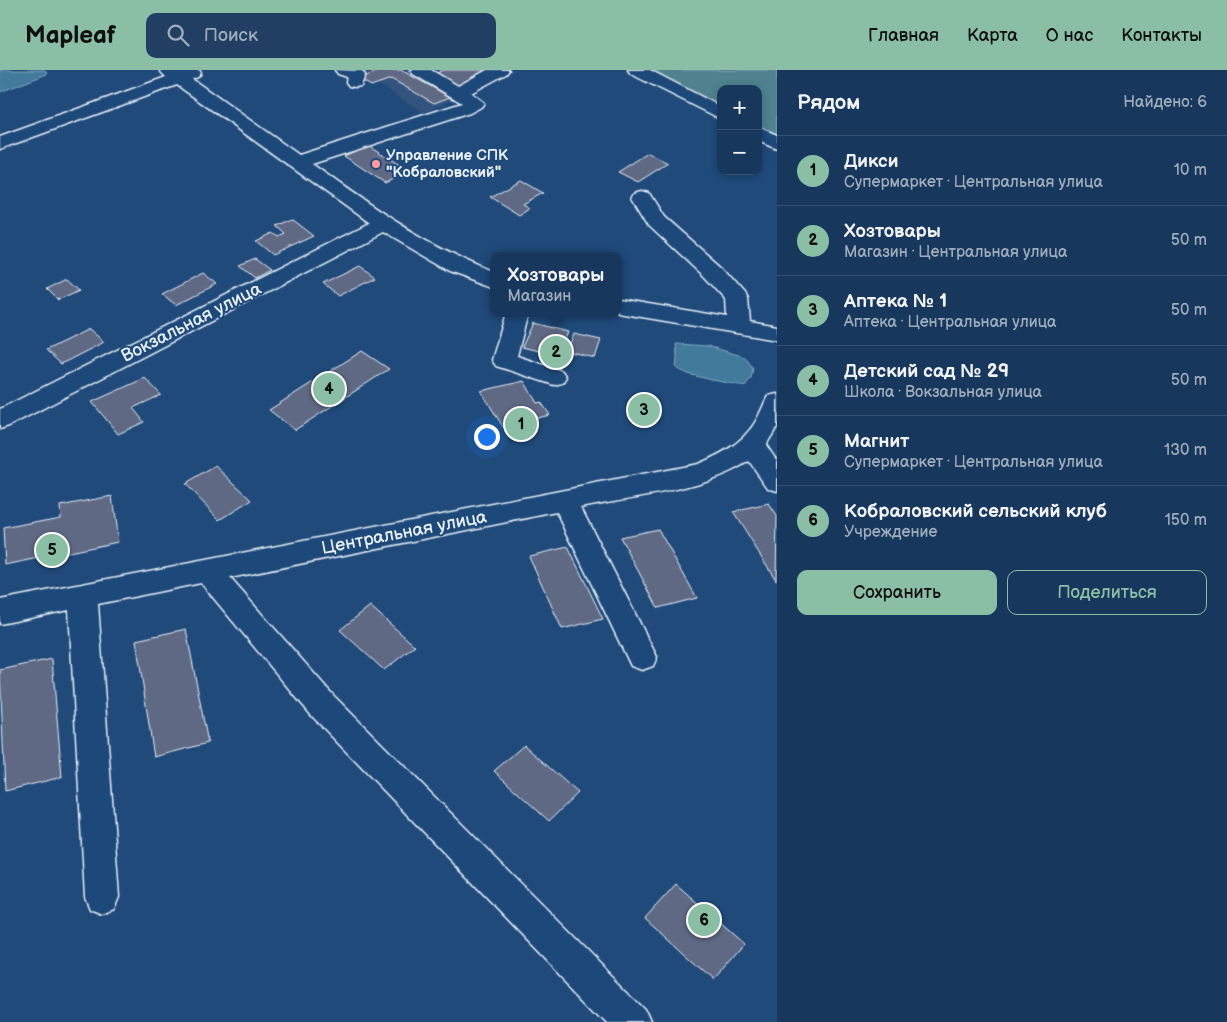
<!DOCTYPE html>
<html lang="ru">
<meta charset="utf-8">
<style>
:root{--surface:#17385c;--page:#203f62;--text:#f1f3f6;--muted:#9eacbb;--line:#365272;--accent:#8abfa5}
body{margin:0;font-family:"Balsamiq Sans",sans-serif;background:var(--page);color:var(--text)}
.controls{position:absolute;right:15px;top:15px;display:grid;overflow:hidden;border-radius:10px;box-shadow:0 2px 8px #0003}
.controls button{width:45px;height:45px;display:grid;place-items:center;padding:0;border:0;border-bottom:1px solid var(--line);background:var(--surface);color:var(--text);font:25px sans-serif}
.you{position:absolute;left:486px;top:366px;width:18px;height:18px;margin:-12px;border:4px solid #fff;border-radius:50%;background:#1a73e8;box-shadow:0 0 0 8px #1a73e833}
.badge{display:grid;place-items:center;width:32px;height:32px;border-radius:50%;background:var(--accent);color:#111;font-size:16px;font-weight:700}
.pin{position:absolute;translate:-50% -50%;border:2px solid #fff;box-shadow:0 1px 5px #0006}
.popup{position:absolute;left:490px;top:182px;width:132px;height:65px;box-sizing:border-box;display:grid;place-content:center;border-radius:10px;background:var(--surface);filter:drop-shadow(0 1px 4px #0005);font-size:16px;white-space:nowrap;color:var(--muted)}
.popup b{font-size:19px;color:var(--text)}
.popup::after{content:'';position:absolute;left:50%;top:100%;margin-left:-10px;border:10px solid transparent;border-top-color:var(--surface)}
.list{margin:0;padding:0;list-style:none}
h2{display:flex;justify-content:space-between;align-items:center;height:65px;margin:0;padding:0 20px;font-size:21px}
h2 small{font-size:16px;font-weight:400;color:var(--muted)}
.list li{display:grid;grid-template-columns:32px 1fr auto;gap:15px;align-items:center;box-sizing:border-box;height:70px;padding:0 20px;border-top:1px solid var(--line)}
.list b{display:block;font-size:19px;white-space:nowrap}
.list p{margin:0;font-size:16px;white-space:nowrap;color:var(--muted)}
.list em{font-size:16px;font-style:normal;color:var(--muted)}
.actions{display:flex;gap:10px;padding:15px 20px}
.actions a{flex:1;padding:11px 0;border:1px solid var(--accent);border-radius:10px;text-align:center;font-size:18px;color:var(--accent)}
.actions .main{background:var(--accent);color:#111}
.icon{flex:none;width:28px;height:28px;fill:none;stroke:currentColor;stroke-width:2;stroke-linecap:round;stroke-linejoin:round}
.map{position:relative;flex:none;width:777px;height:952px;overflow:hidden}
header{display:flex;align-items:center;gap:30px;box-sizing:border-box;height:70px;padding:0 25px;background:var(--accent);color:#111}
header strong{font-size:24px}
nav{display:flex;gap:28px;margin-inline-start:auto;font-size:18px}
.search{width:350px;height:45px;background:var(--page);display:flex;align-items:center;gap:12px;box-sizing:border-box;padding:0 18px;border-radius:10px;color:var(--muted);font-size:19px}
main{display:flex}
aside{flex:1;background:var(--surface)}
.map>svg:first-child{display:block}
.built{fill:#33537d}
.green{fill:#50828e;stroke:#9cbac3}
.water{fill:#427a9c;stroke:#84aac1}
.building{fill:#616984;stroke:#e8f1f8}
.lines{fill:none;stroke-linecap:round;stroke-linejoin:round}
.minor-casing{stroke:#e8f1f8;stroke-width:3}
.minor{fill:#1f4a7a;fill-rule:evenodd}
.poi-dot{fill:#ff9aa2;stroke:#1f4a7a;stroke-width:2}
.labels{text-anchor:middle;stroke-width:4;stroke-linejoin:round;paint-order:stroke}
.far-poi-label{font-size:15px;font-weight:bold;fill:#e8f1f8;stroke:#1f4a7a;text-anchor:start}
.street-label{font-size:18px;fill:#e8f1f8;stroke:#1f4a7a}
</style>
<header>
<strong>Mapleaf</strong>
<div class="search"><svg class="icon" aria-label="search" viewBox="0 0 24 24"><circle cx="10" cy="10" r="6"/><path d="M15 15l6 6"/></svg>Поиск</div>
<nav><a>Главная</a><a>Карта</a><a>О нас</a><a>Контакты</a></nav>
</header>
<main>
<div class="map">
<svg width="777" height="952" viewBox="0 0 777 952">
<rect width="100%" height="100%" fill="#1f4a7a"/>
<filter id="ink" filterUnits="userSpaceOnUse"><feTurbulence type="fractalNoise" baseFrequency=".02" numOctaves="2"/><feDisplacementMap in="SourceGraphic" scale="10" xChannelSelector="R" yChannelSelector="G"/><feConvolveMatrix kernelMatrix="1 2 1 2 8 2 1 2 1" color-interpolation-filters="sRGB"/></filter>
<g filter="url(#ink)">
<path class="built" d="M356 0H514L424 43Z"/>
<path class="green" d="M647 0H777V65L758 59V19H721V39Z"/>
<path class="water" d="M0 0H45L47 4 0 22Z
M676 274 708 276 745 287 753 298 751 308 745 316 712 310 688 304 676 298 677 286Z"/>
<path class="building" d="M374 0H401L450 27 434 33 391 9 371 16 360 9 376 2Z
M443 0H492L457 17 433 5Z
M368 75 409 101 385 113 344 86Z
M648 83 668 93 638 112 618 102Z
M521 110 543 123 523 134 530 138 519 145 490 127Z
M292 149 314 166 273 185 256 171 273 163 279 167 286 164 277 156Z
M255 189 270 200 255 208 240 196Z
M360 196 375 207 338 226 323 214Z
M203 203 217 214 176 235 162 224Z
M67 209 79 220 58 230 47 219Z
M533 253 568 262 559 286 522 277Z
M89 259 104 272 61 294 46 280Z
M574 264 601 270 595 288 567 281Z
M362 281 389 299 295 360 269 340Z
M145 308 161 325 133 338 144 352 118 364 92 332Z
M524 311 537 333 541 332 550 345 529 350 533 355 513 360 510 355 503 357 481 321Z
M644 327 654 339 637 344 628 333Z
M216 396 252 430 220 450 185 414Z
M112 426 118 472 5 495 3 458 61 447 60 436Z
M769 434 777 446 776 510 733 442Z
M658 459 697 528 658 538 620 467Z
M568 477 603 549 562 559 529 486Z
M370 536 415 576 384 600 340 560Z
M186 559 208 673 154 687 136 570Z
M52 589 62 707 5 721 0 600Z
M524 675 578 723 549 751 494 701Z
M676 814 744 874 713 910 645 848Z"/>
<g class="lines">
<defs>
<path id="minor" d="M159 0H199L201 3 198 7 192 9 299 85 462 33 413 4 410 0H431L458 16 487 0H509L506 4 471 23 484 33 481 37 470 43 312 94C369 135 427 176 494 202V217L450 201 383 162 9 356 0 359V339L369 153 177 15 0 79V67L166 7Z
M335 0 362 1 365 5 361 16 355 17 349 16 346 12 347 7 338 4Z
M628 0H650L721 37V49L631 4Z
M758 57 777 65V79L758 71Z
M642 121 649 123 664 147 721 197 745 224 748 229 750 251 777 256V270L618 243V229L727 247 726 230 705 207 649 155 632 127 635 123Z
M506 243H528L517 286 562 301 566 307 562 313 554 315 496 296 492 290Z
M777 324V357L766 375 777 391V421L768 418 749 391C703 421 635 426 581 437L657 587 653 596 642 600 631 596 557 442 230 508 333 625 646 939 652 952H607L311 645 201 513 98 534 119 827 114 839 102 844 90 839 85 827 69 540 0 554V530L698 394C720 385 741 374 754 354 760 345 763 335 768 326Z"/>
</defs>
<use href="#minor" class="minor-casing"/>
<use href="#minor" class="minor"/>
</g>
</g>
<circle class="poi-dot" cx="376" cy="94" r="5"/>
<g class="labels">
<g class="far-poi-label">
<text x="386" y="90">Управление СПК<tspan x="386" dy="17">"Кобраловский"</tspan></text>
</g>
<g class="street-label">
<text transform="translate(191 252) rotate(-27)" y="6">Вокзальная улица</text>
<text transform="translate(404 462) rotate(-11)" y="6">Центральная улица</text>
</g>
</g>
</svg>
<div class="controls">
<button>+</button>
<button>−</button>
</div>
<div class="you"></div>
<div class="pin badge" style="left:521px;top:354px">1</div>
<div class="pin badge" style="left:556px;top:282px">2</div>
<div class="popup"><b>Хозтовары</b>Магазин</div>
<div class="pin badge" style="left:644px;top:340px">3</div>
<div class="pin badge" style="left:329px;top:319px">4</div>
<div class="pin badge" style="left:52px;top:480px">5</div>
<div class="pin badge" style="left:704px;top:850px">6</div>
</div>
<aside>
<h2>Рядом<small>Найдено: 6</small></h2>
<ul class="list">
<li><span class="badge">1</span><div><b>Дикси</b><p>Супермаркет · Центральная улица</p></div><em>10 m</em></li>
<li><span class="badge">2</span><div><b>Хозтовары</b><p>Магазин · Центральная улица</p></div><em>50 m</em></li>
<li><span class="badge">3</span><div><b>Аптека № 1</b><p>Аптека · Центральная улица</p></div><em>50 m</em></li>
<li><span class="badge">4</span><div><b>Детский сад № 29</b><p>Школа · Вокзальная улица</p></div><em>50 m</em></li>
<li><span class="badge">5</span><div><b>Магнит</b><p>Супермаркет · Центральная улица</p></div><em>130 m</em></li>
<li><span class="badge">6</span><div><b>Кобраловский сельский клуб</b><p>Учреждение</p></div><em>150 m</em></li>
</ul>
<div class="actions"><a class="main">Сохранить</a><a>Поделиться</a></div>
</aside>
</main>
